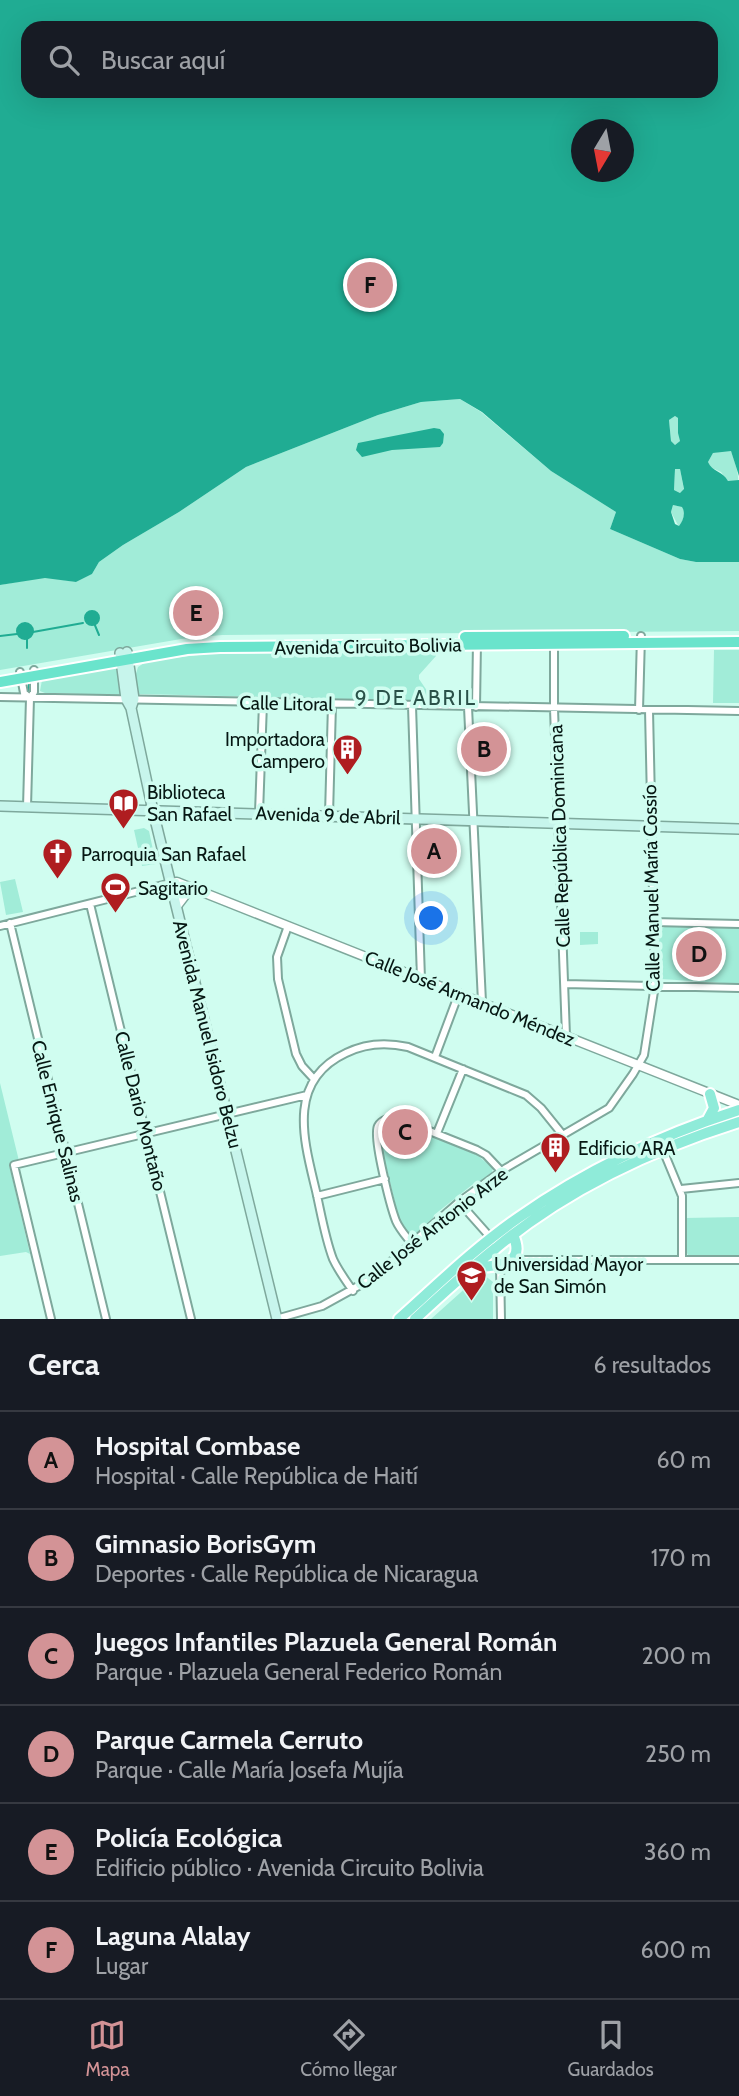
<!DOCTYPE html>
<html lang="es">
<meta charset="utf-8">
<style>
:root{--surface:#171b24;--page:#242831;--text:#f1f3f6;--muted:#9ea1a6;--line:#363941;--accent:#d39396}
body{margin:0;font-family:Cabin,sans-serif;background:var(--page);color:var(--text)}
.compass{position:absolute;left:571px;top:119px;width:63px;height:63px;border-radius:50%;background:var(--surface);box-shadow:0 7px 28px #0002;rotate:190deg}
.you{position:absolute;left:432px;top:919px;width:24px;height:24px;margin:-18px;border:5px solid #fff;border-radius:50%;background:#1a73e8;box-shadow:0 0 0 10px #1a73e833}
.badge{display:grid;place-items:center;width:46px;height:46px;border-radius:50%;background:var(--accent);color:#111;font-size:23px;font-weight:700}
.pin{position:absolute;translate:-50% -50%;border:4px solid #fff;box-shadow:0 2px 7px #0006}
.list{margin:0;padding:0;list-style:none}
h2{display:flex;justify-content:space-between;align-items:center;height:91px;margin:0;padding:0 28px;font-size:30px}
h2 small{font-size:23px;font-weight:400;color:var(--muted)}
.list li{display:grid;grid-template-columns:46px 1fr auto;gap:21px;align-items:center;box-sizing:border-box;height:98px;padding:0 28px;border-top:2px solid var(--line)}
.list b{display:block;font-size:26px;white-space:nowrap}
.list p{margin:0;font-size:23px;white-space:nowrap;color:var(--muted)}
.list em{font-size:23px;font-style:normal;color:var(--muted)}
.icon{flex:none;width:38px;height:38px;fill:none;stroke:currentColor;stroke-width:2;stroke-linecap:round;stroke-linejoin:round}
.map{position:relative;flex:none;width:739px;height:1319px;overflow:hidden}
.search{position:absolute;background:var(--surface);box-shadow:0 7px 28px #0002;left:21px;right:21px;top:21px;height:77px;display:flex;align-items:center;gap:18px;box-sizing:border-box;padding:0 24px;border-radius:21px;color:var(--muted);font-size:26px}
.sheet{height:679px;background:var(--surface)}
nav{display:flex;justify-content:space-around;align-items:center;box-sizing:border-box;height:98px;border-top:2px solid var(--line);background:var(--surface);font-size:19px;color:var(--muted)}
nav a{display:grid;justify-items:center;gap:4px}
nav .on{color:var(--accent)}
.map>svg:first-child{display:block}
.green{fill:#a1ecd8}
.water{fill:#20ac93;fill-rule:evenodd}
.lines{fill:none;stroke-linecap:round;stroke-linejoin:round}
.stream{stroke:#20ac93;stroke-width:2}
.minor-casing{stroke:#7ea89c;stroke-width:10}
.tertiary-casing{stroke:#7ea89c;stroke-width:11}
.secondary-casing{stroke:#7ea89c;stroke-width:12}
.primary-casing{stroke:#fff;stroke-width:14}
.trunk-casing{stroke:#fff;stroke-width:14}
.minor{stroke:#fff;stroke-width:6}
.tertiary{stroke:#fff;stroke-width:8}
.secondary{stroke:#c7f5ec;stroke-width:9}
.primary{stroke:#8febd9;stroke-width:10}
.trunk{stroke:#6ae4cc;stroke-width:10}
.labels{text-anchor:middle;stroke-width:7;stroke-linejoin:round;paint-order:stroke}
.street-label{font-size:19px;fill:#061713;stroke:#d0fdf0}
.poi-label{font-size:19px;fill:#061713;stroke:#d0fdf0;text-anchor:start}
.neighbourhood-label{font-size:21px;letter-spacing:2px;fill:#295148;stroke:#d0fdf0}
</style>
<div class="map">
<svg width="739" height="1319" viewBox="0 0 739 1319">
<rect width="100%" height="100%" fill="#d0fdf0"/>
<path class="green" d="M460 399 481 412 551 471 616 512 610 529 680 559 696 562H739V631L222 635 181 639 0 670V585L45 577 76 582 92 574 99 562 123 545 179 512 246 467 378 415 421 402Z
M675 416 678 418 680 441 675 445 671 441 669 420Z
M728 450 731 451C734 459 739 474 738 481H728L721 472 710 467 708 462 713 453Z
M675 469H680L684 490 680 493 674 490Z
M673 505 683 507C686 514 683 521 679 527L671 512Z
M714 650H739V703H713Z
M435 652 436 656 419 675V679L434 701 139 694 134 680 138 667 147 661 207 654Z
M118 666 121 694 118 695 45 693 40 691 42 680Z
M144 828 149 831 156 864 142 866 134 830Z
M15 879 23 912 6 915 0 882Z
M667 926 739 927V984L661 979 659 974 658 934 660 929Z
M580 932H598V944L580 945Z
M0 1083 19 1161 9 1164 30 1254 26 1252 0 1256Z
M393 1120 472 1151 493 1168 491 1176 484 1181H477L434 1215 432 1223 416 1236 409 1235 399 1219 379 1137C381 1128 384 1123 393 1120Z
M739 1217V1256L688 1255 685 1249V1218Z
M484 1275 493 1282V1319H431L479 1276Z"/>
<path class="water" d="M0 0H739V476L731 451 713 453 708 462C712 472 723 471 728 481L739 480V562H696L680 559 610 529 616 512 551 471 482 412 460 399 421 402 378 415 246 467 179 512 123 545 99 562 92 574 76 582 45 578 0 585ZM711 28V91H28V28ZM582 130H624V172H582ZM675 416 678 418V433L680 441 675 445 671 441 669 420ZM675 469H680L684 489 680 493 674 490ZM673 505 682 507C686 513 683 521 679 526L675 524 671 512Z
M434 428 440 429 444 434 443 443 440 447 392 450 362 457 356 450 358 443Z
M84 618a8 8 0 1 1 16 0a8 8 0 1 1-16 0Z
M16 631a9 9 0 1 1 18 0a9 9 0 1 1-18 0Z"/>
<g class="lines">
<path class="stream" d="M94 623 99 635
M33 632 83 623
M0 636 17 634
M27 639V648
M29 681V691"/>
<defs>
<path id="minor" d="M554 643V709L566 1036
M20 672 24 693 30 698
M0 697 739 711
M412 706 421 979
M468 707 482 1002
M476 707 477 642
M639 710 641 636
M27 807 30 698 34 692V670
M259 813 263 703
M329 815 332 704
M90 904 191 1319
M653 922 739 924
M10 923 106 1319
M0 926 171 883
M288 926 277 957 278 979 296 1054 302 1066 314 1079
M565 984 739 988
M435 1057 459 993
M437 1133 463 1069
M663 1150 682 1196V1260
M681 1189 739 1183
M317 1196 385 1179
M459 1202 491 1238
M412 1244C406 1236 400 1230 396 1221 391 1208 372 1136 378 1126 382 1119 389 1118 397 1118L477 1150 486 1155 502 1172
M511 1260H739
M500 1266 501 1319
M353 1291C346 1281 338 1270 333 1259 325 1238 321 1213 316 1191 304 1141 286 1081 346 1053 366 1043 386 1042 408 1047L526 1095 541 1108 562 1134
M51 1319 14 1165 307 1095
M276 1319 322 1306 371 1279 459 1202 506 1168 609 1108 633 1074 644 1055 655 985 649 710"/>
<path id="tertiary" d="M171 883 177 882 739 1105
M177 906 187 893 198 891"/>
<path id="secondary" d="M127 652 134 699 131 708
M120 653 126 699 131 708 153 811 277 1319
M0 806 739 829"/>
<path id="primary" d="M707 1121 714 1108 710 1094
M473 1268C492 1265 528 1268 513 1235
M399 1319C437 1285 475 1248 518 1218 585 1171 661 1135 739 1110
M415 1319C441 1295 468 1270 496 1248 566 1190 653 1149 739 1122"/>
<path id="trunk" d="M465 637 624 636
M0 682 187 649 220 647 739 642"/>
</defs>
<use href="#minor" class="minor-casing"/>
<use href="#tertiary" class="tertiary-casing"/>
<use href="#secondary" class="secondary-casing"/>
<use href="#primary" class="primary-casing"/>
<use href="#trunk" class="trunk-casing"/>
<use href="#minor" class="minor"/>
<use href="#tertiary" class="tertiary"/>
<use href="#secondary" class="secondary"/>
<use href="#primary" class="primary"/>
<use href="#trunk" class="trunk"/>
</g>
<defs>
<symbol id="building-pin" viewBox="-11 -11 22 30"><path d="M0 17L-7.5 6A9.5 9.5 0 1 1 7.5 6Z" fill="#af1d20" stroke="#d0fdf0"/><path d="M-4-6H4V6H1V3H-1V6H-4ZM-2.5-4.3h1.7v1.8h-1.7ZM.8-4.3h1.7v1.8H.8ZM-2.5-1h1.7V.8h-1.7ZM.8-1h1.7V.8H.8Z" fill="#fff"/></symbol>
<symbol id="library-pin" viewBox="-11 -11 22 30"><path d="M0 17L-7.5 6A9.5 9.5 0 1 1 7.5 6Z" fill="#af1d20" stroke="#d0fdf0"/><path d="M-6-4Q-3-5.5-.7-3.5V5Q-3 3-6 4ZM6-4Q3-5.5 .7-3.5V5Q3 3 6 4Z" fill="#fff"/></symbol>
<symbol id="church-pin" viewBox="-11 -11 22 30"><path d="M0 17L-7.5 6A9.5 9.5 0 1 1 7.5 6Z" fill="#af1d20" stroke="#d0fdf0"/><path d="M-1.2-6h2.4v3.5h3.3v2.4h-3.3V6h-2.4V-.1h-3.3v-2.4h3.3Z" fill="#fff"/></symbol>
<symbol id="stadium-pin" viewBox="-11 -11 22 30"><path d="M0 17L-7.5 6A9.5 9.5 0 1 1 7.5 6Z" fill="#af1d20" stroke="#d0fdf0"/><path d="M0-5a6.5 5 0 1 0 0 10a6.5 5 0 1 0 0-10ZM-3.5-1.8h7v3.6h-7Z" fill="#fff"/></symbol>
<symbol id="university-pin" viewBox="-11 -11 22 30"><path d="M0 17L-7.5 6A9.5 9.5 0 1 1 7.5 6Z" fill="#af1d20" stroke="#d0fdf0"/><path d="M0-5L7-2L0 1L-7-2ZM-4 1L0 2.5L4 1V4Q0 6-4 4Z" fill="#fff"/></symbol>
</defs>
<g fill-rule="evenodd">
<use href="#building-pin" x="330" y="732" width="35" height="47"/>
<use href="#library-pin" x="106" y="786" width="35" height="47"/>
<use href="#church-pin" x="40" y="836" width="35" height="47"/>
<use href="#stadium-pin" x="98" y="870" width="35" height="47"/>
<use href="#building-pin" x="538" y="1130" width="35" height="47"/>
<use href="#university-pin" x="454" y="1258" width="35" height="47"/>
</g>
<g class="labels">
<g class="street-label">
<text transform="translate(368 646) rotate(-1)" y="7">Avenida Circuito Bolivia</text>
<text transform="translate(286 703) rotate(1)" y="7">Calle Litoral</text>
<text transform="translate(328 815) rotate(2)" y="7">Avenida 9 de Abril</text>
<text transform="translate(559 836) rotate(-92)" y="7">Calle República Dominicana</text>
<text transform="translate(651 888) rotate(-91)" y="7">Calle Manuel María Cossío</text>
<text transform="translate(470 998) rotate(22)" y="7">Calle José Armando Méndez</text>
<text transform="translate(208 1034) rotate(76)" y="7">Avenida Manuel Isidoro Belzu</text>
<text transform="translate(141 1111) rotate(76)" y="7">Calle Dario Montaño</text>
<text transform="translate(58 1121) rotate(76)" y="7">Calle Enrique Salinas</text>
<text transform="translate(432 1228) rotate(-38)" y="7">Calle José Antonio Arze</text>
</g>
<g class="poi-label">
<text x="325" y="746" text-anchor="end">Importadora<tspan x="325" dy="22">Campero</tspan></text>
<text x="147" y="799">Biblioteca<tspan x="147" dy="22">San Rafael</tspan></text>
<text x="81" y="861">Parroquia San Rafael</text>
<text x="138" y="895">Sagitario</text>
<text x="578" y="1155">Edificio ARA</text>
<text x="494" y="1271">Universidad Mayor<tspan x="494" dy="22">de San Simón</tspan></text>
</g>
<g class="neighbourhood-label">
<text x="416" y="705">9 DE ABRIL</text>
</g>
</g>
</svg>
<svg class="compass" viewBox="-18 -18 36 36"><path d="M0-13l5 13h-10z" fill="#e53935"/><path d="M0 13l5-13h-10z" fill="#9ea1a6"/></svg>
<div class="you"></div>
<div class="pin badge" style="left:434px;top:851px">A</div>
<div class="pin badge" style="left:484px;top:749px">B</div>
<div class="pin badge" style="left:405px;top:1132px">C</div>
<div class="pin badge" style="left:699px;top:954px">D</div>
<div class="pin badge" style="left:196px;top:613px">E</div>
<div class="pin badge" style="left:370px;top:285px">F</div>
<div class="search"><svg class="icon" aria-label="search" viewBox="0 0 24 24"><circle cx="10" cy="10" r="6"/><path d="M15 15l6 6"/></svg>Buscar aquí</div>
</div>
<section class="sheet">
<h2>Cerca<small>6 resultados</small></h2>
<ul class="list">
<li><span class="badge">A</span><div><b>Hospital Combase</b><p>Hospital · Calle República de Haití</p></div><em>60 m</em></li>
<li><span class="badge">B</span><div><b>Gimnasio BorisGym</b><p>Deportes · Calle República de Nicaragua</p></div><em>170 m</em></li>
<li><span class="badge">C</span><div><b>Juegos Infantiles Plazuela General Román</b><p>Parque · Plazuela General Federico Román</p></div><em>200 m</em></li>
<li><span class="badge">D</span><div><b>Parque Carmela Cerruto</b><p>Parque · Calle María Josefa Mujía</p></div><em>250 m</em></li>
<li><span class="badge">E</span><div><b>Policía Ecológica</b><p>Edificio público · Avenida Circuito Bolivia</p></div><em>360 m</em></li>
<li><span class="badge">F</span><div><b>Laguna Alalay</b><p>Lugar</p></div><em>600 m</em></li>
</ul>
</section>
<nav>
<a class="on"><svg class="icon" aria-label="map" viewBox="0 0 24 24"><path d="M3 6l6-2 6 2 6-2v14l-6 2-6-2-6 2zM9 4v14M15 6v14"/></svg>Mapa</a>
<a><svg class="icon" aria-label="directions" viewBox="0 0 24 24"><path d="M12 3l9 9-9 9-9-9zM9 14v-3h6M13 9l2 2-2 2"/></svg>Cómo llegar</a>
<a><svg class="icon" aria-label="saved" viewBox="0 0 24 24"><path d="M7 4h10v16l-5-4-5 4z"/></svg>Guardados</a>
</nav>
